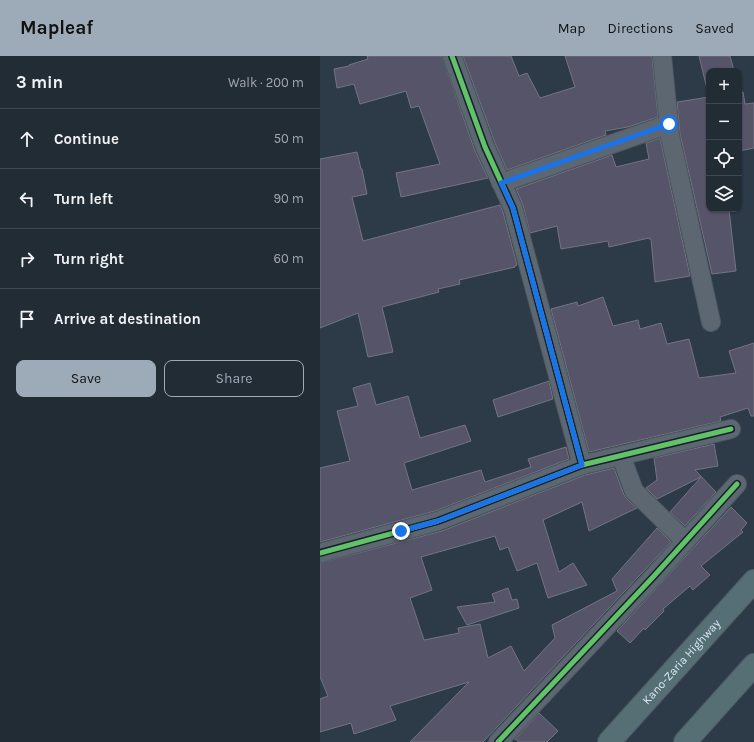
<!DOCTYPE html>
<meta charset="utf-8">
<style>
:root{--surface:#222c35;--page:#2a343d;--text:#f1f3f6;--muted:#a2a7ad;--line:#3f4850;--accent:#9dabb9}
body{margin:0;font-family:Karla,sans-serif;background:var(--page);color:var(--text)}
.controls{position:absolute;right:12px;top:12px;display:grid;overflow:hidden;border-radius:8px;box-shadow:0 1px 3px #0004}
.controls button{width:36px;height:36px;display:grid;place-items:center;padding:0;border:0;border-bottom:1px solid var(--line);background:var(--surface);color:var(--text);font:20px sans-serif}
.stop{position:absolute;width:12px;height:12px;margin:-9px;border:3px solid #1a73e8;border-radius:50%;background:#fff}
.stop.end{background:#1a73e8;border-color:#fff;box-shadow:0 1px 4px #0008}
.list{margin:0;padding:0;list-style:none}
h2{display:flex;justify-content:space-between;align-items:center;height:52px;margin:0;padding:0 16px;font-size:17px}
h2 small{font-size:13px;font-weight:400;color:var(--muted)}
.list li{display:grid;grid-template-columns:26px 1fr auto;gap:12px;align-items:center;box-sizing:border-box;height:60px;padding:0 16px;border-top:1px solid var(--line)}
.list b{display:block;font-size:15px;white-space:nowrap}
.list em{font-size:13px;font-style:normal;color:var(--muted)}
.actions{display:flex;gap:8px;padding:12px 16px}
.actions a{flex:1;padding:9px 0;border:1px solid var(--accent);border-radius:8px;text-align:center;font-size:14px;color:var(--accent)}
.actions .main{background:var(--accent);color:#111}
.icon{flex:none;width:22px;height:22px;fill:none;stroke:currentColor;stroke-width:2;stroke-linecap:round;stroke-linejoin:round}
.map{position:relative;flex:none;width:434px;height:686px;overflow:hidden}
header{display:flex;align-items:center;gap:24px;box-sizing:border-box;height:56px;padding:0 20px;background:var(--accent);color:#111}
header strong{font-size:19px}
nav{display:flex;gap:22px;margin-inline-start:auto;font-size:14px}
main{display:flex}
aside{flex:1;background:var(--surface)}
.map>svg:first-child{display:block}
.building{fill:#565469;stroke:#727581}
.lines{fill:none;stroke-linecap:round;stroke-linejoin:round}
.street-casing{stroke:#4d5964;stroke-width:20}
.highway-casing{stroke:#4d5964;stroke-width:24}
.street{stroke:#5d6771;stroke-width:18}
.highway{stroke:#556f75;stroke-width:22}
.cycleway-casing{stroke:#16212c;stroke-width:8}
.cycleway{stroke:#61c268;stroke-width:5}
.route{stroke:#1a73e8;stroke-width:5}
.labels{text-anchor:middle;stroke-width:3.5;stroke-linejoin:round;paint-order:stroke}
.street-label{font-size:12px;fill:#d9e8f7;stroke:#16212c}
</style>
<header>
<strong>Mapleaf</strong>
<nav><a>Map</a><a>Directions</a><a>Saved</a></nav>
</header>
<main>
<aside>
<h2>3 min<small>Walk · 200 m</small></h2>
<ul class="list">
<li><svg class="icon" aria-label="ahead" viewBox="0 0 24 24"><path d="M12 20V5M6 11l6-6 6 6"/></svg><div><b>Continue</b></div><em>50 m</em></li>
<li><svg class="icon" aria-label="left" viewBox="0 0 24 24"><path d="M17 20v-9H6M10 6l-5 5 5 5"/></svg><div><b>Turn left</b></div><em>90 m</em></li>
<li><svg class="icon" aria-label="right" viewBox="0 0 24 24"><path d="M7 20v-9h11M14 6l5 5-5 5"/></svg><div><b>Turn right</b></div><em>60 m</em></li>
<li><svg class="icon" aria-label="arrive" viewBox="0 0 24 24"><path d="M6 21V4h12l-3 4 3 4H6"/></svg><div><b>Arrive at destination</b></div></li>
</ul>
<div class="actions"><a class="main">Save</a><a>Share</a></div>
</aside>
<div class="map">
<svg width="434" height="686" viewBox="0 0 434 686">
<rect width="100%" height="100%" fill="#2d3a47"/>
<path class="building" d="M47 0H122L155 95 168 122 81 141 76 117 120 108 99 50 91 52 86 35 40 48 34 28 17 32 14 13 29 10V9L48 3Z
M143 0H191L199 20 207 17 220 42 255 31 245 0H332L338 61 308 71 285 75 286 79 187 114 175 87Z
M379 0H410L414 15H389V153H409L416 215 392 218 360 78 357 46 389 41Z
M423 36 425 48 434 47V92L419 95V37Z
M340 82 370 220 335 226 331 183H329V182L289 191 288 185 241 193 237 170 210 177 203 149 196 133 292 99 296 111 329 103 326 87Z
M37 96 41 113H42L47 138 32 141 43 185 180 149 183 156 197 209 195 210V211L139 224 140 228 118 233 119 236 62 251 73 296 48 301 38 257 0 272V103Z
M283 241 293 270 318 264 320 273 341 267 347 288 369 283 379 322 416 317 409 295 434 287V360H431L428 352 400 361 401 365 269 396 231 253 257 246 258 250Z
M229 325 233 343 178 361 173 344Z
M50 327 56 349 88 340 100 382 145 369 151 385 84 407 92 434 161 414 165 426 211 411 208 403 246 391 249 403 115 455 0 486V412L30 405 17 355 38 350 33 332Z
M394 388 398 410 375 414 396 436 365 470 350 456 381 421 337 443 326 432 337 424 334 402Z
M294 412 304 439 309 445 317 452 269 475 262 446 223 464 239 516 253 507 267 529 228 542 217 507 197 515 188 491 180 494 175 480 101 501 112 534 90 542 104 584 139 577 138 572 160 568 168 602 191 590 204 615 235 582 232 569 297 535 292 523 337 472 351 486 163 686H90L149 626 70 650 76 664 34 678 31 667 0 676V643L8 640 0 621V507L122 475 265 419Z
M411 451 427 467 421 474 423 476 381 510 390 519 373 534 370 530 343 553 344 555 325 574 324 572 310 587 297 575Z
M188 532 192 544 197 543 199 552 147 569 137 551 175 546 172 538Z
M219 657 238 675 227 686H199L195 683Z"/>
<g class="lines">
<defs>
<path id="street" d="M132 0 165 91 193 152 262 409
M342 0 350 80 391 266
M181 127 349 68
M301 400 314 435 365 485
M0 497 118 465 262 409 411 373
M178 686 334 520 417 428"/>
<g id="highway">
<path id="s1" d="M289 686 434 525"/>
<path d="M365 686 434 609"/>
</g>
</defs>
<use href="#street" class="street-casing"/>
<use href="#highway" class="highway-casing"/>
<use href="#street" class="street"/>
<use href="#highway" class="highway"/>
<defs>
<path id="cycleway" d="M132 0 165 91 193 152 262 409
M0 497 118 465 262 409 411 373
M178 686 334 520 417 428"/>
</defs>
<use href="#cycleway" class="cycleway-casing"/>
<use href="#cycleway" class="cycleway"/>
</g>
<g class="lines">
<path class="route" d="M81 475 118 465 262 409 193 152 181 127 349 68"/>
</g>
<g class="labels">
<g class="street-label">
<text dy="4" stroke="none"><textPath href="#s1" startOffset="108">Kano-Zaria Highway</textPath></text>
</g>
</g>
</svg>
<div class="controls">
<button>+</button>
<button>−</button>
<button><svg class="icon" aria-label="locate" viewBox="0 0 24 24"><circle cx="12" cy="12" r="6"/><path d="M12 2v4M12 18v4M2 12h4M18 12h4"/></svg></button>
<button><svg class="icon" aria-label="layers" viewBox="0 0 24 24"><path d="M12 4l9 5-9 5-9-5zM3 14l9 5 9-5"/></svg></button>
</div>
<div class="stop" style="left:349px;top:68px"></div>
<div class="stop end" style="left:81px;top:475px"></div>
</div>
</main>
